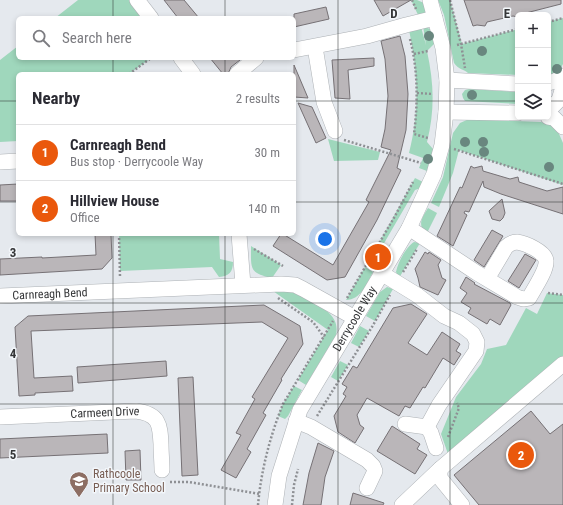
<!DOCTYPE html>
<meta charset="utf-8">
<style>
:root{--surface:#fff;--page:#f7f7f7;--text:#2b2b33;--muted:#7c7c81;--line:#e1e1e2;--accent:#ea580c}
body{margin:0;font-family:"Roboto Condensed",sans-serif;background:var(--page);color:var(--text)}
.controls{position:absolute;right:12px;top:12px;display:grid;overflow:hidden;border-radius:6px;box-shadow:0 2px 6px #0003}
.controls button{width:36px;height:36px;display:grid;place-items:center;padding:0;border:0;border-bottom:1px solid var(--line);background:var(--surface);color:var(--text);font:20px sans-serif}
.you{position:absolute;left:325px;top:239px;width:14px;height:14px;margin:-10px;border:3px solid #fff;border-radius:50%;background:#1a73e8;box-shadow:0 0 0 6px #1a73e833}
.badge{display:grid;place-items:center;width:26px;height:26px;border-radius:50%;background:var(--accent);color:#fff;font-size:13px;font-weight:700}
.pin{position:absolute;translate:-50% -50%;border:2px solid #fff;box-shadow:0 1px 4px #0006}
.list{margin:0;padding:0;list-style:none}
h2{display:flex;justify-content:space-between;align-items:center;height:52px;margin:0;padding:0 16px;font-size:17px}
h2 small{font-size:13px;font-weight:400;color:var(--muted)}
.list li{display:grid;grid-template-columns:26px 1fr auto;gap:12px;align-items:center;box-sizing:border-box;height:56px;padding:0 16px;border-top:1px solid var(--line)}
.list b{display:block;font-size:15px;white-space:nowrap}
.list p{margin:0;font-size:13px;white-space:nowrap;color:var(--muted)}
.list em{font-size:13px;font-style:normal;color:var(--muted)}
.icon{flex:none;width:22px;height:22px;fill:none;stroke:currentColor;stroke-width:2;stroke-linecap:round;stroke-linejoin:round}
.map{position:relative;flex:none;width:563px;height:505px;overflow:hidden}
.search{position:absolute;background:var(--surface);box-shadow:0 2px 6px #0003;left:16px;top:16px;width:280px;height:44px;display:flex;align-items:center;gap:10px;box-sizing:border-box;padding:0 14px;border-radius:6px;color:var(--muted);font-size:15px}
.panel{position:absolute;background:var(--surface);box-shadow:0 2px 6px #0003;left:16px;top:72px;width:280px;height:164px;border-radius:6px}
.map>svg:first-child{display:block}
.green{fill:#9fd7bc}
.building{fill:#bab6b9;stroke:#767175}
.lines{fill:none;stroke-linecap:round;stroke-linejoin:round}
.minor-casing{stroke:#adb1b5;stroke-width:16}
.path{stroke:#8e9094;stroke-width:2.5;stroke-dasharray:2 2;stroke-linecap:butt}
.minor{stroke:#fff;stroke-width:15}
.tree{fill:#69877f}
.grid{fill:none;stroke:#353638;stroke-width:1;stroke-opacity:0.55}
.labels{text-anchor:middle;stroke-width:3;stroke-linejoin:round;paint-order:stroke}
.street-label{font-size:12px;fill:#353638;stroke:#f3f7fb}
.education-label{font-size:12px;fill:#785e54;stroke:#f3f7fb;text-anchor:start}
.grid-label{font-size:13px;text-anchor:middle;font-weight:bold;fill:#353638;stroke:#f3f7fb;stroke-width:3;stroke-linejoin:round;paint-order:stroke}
</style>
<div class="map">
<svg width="563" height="505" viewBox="0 0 563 505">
<rect width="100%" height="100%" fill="#e5e9ee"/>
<path class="green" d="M78 0H133L147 18H55Z
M411 0H417L424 3 426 11 424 15 419 17Z
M438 0H450L462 44 518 29V75L468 73C464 69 459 70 454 63L444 15Z
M563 18V64L558 73 548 76V22Z
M423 26 430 29 435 43 427 51C434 83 435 110 427 142L433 149 432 156 427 171 419 168 423 158 409 153C420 109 418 74 409 30L421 27 426 45Z
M18 46V58H151L129 74H18V141L0 142V60Z
M469 89 518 92V104L465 101 463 98 462 94 465 90Z
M469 119 541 122 556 127 563 143V185L459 150 453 173 439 207 431 203 443 177 453 133 460 123Z
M328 139 380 152 378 160 334 161Z
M415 178 423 182 421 188 415 190 383 245 384 253 377 265 369 261Z
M428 208 437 213 426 235C417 224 422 218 428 208Z
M119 234H219L220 259 233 262C233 272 229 276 219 277L212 267 120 271Z
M414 242 420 243 399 278 396 272C398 262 406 247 414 242Z
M251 246 281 265 272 278C249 273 251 269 251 246Z
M365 267 373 272C367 283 361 300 346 300Z
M387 287 393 289 375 321 366 316 380 292Z
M273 291C280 291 287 291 294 293 300 294 306 298 311 301 325 309 340 317 336 335L306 385 298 380 328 330Z
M547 293 563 295V357L448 454 441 434 456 397 481 364 487 349 506 345 526 308 537 314Z
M360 326 369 331 359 347 351 343Z
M340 361 348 365 338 381 331 377Z
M294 386 302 390 288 416 285 419 278 416 283 404Z"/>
<path class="building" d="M164 0H184L199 18H178Z
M374 0H411L383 16Z
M464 0H561V4L522 14 521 15H518V17L513 16 487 22 485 26 477 25 473 26Z
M326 7 329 19 294 27V14Z
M400 36 405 56 408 94 406 130 397 168 401 170 377 220 345 277 327 280 273 246 281 234H283L333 265 369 202 366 200 391 150 381 147 385 129 388 96 385 59 381 41Z
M210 58H238L240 60 231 67 228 74H223Z
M374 58V66L348 70 350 99 335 98 332 60Z
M294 65 308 98 294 97Z
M298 103 312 107 326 138 316 143Z
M471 166 474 168 482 166 483 171 510 179 518 177 519 182 547 191 563 187V214L501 194 484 187 483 181 469 212 465 211 464 213 467 215 453 246 437 236 460 187 462 188Z
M18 184V201H0V185Z
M502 199 505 213 503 218 500 221 492 219 489 211Z
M492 230 503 236 484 267 474 260Z
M95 234H111L112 258 102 269 0 275V259L42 257V258L96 255Z
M425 252 428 254 429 252 441 260 438 265 442 278 446 280 438 295 420 287 418 278 415 269Z
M525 254 536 260 519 288 508 281Z
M466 277 475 283 474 284 510 303 511 305 500 325 490 319 487 324 468 313 471 308 461 302 467 293 460 288Z
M411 304 427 314 408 343 427 355 442 332 460 344 456 351 461 354 454 365 443 358 425 388 423 387 410 408 405 406 399 416 367 398 357 415 360 425 364 428 355 443 338 432 334 416 346 396 343 394 347 387 342 384 353 366 357 368 393 308Z
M264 305 300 326 303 344 281 379 282 380 263 413 266 415 247 449 251 452 236 478 221 470 241 435 236 433 255 399 252 397 288 338 262 322 31 331 34 378 72 376 73 391 35 393V395L19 396 15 327 28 316Z
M166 361 167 376 78 383 77 367Z
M193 377 198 475 182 476 178 378Z
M531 411 550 434 563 424V505H479L454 475Z
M392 426 420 444 417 449 427 455 415 474 377 451Z
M107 434 108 453 0 458V439Z
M318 443 334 451 325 477 321 505H303L309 473Z
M140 450 141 480H126L125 451Z
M353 493 384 503 383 505H350Z"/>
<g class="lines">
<defs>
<g id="minor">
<path d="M137 0 151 18"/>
<path d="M315 47 324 102 335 131"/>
<path d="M294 50 367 36 406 25 435 18"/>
<path d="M181 58 193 74"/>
<path d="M237 74 256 58"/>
<path d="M447 80 518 84"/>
<path d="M548 83 555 81 563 76"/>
<path d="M548 111 559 100 563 87"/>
<path d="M446 112 518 113"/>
<path d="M548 117 554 118 563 127"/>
<path d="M0 162 18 161"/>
<path d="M409 228 477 273 517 297 523 299 529 298C534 289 547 270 546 261 546 252 525 243 517 242 512 242 509 244 506 247L487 279"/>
<path d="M239 234 243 285"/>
<path d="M381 273 417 295 444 316 459 323 473 334 477 342 476 351 439 405 427 427"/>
<path id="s1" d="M0 296 281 284 295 285 303 289 355 318"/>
<path id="s2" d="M0 417 136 411C159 414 160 424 161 444 161 453 162 462 162 470"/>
<path d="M296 421 311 427 367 460 373 466 375 471 367 488"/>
<path d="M405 424 427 427 431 433 436 448"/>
<path d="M440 469V478L462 505"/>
<path id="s3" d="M275 505 279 476 300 410 409 228 434 174 442 145 446 112 447 80 443 48 430 0"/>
<path d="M402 505 440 469 563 364"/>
</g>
</defs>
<use href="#minor" class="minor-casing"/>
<path class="path" d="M412 0 416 9
M450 0 461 44 465 68
M548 22 563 18
M410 39C418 70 418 102 414 134L428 138
M457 45 518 29
M414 54 428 51
M129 74 151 58
M417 93 433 94
M344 140 421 163
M454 149 563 184
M119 234 120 277
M254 249 283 266
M403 272 417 249
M548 293 563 295
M278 298 313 322 324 337
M347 298 395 216 413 182
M317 416 372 327 390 295
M448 437 459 408 457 403
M170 482H189L260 494
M258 505C261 471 270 436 283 404L333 321
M292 505 294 485 298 469"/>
<use href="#minor" class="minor"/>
</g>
<g class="tree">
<circle cx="429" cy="36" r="5"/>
<circle cx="482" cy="51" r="5"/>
<circle cx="557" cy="69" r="5"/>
<circle cx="472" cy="95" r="5"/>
<circle cx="465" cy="142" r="5"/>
<circle cx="483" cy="142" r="5"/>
<circle cx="484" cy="152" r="5"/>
<circle cx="428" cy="159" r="5"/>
<circle cx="549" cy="167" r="5"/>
</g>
<path class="grid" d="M113 0V18M225 0V18M338 0V505M450 0V505M113 58V74M225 58V74M0 101H18M294 101H518M548 101H563M0 202H18M294 202H563M113 234V505M225 234V505M0 303H563M0 404H563"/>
<defs>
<symbol id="school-pin" viewBox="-11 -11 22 30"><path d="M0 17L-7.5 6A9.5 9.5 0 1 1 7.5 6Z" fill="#8d6e63" stroke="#f3f7fb"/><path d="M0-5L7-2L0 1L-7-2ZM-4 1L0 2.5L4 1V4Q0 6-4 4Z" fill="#fff"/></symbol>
</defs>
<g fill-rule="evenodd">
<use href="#school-pin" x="68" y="470" width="22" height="30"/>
</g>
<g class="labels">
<g class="street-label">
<text dy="4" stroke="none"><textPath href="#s1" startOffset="50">Carnreagh Bend</textPath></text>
<text dy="4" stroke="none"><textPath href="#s3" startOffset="205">Derrycoole Way</textPath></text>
<text dy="4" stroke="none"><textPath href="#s2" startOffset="105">Carmeen Drive</textPath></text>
</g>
<g class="education-label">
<text x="93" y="478">Rathcoole<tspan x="93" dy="14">Primary School</tspan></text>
</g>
</g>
<g class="grid-label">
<text x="394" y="18">D</text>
<text x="507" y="18">E</text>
<text x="13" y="257">3</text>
<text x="13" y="358">4</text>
<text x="13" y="459">5</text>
</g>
</svg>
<div class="controls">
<button>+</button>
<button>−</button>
<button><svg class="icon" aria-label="layers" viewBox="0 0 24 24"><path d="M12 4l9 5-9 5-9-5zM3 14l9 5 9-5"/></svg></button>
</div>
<div class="you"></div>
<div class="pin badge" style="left:378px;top:257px">1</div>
<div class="pin badge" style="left:521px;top:455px">2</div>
<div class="search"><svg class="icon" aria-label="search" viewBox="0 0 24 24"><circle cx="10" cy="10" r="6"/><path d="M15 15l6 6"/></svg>Search here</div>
<section class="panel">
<h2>Nearby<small>2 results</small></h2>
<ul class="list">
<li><span class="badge">1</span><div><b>Carnreagh Bend</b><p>Bus stop · Derrycoole Way</p></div><em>30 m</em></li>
<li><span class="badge">2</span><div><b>Hillview House</b><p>Office</p></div><em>140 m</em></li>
</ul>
</section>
</div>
